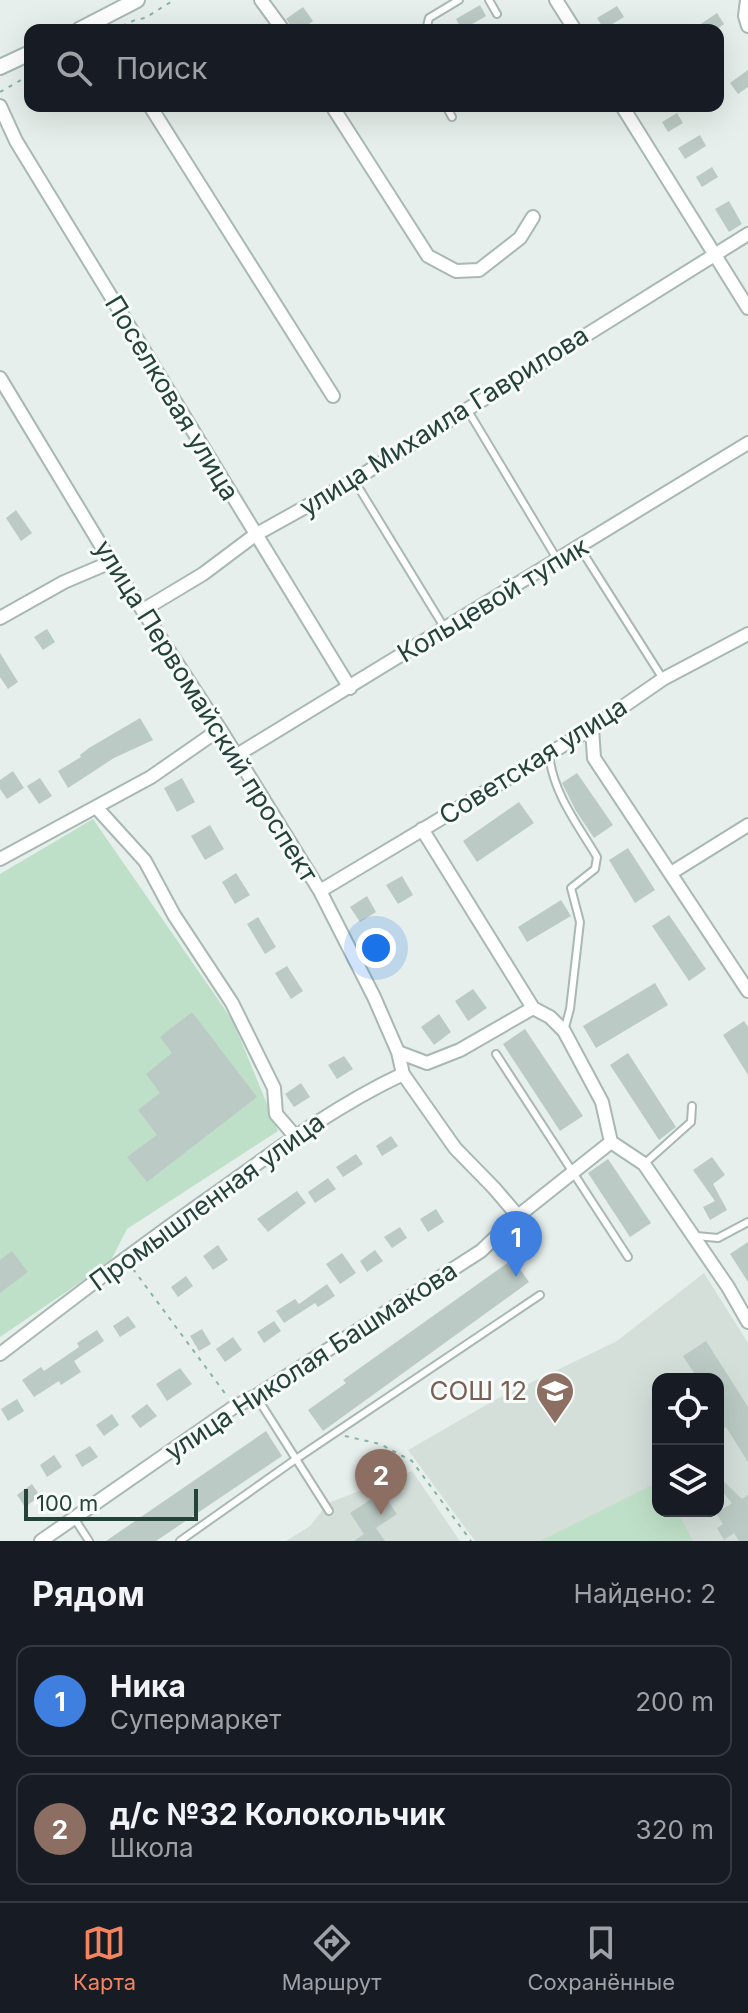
<!DOCTYPE html>
<html lang="ru">
<meta charset="utf-8">
<style>
:root{--surface:#171b24;--page:#242831;--text:#f1f3f6;--muted:#9ea1a6;--line:#363941;--accent:#f4845f}
body{margin:0;font-family:Inter,sans-serif;background:var(--page);color:var(--text)}
.controls{position:absolute;right:24px;bottom:24px;display:grid;overflow:hidden;border-radius:16px;box-shadow:0 8px 32px #0002}
.controls button{width:72px;height:72px;display:grid;place-items:center;padding:0;border:0;border-bottom:2px solid var(--line);background:var(--surface);color:var(--text);font:40px sans-serif}
.scale{position:absolute;left:24px;bottom:20px;width:174px;box-sizing:border-box;padding-left:8px;border:4px solid #24423a;border-top:0;font-size:22px;line-height:28px;white-space:nowrap;color:#24423a;-webkit-text-stroke:6px #f7fbf9;paint-order:stroke}
.you{position:absolute;left:376px;top:948px;width:28px;height:28px;margin:-20px;border:6px solid #fff;border-radius:50%;background:#1a73e8;box-shadow:0 0 0 12px #1a73e833}
.badge{display:grid;place-items:center;width:52px;height:52px;border-radius:50%;background:var(--accent);color:#fff;font-size:26px;font-weight:700}
.pin{position:absolute;translate:-50% -66px;filter:drop-shadow(0 2px 4px #0008)}
.pin::after{content:'';position:absolute;top:42px;width:28px;height:24px;background:inherit;clip-path:polygon(0 0,100% 0,50% 100%)}
.list{margin:0;padding:0;list-style:none}
h2{display:flex;justify-content:space-between;align-items:center;height:104px;margin:0;padding:0 32px;font-size:34px}
h2 small{font-size:26px;font-weight:400;color:var(--muted)}
.list li{display:grid;grid-template-columns:52px 1fr auto;gap:24px;align-items:center;box-sizing:border-box;height:112px;margin:0 16px 16px;padding:0 16px;border:2px solid var(--line);border-radius:16px}
.list b{display:block;font-size:30px;white-space:nowrap}
.list p{margin:0;font-size:26px;white-space:nowrap;color:var(--muted)}
.list em{font-size:26px;font-style:normal;color:var(--muted)}
.icon{flex:none;width:44px;height:44px;fill:none;stroke:currentColor;stroke-width:2;stroke-linecap:round;stroke-linejoin:round}
.map{position:relative;flex:none;width:748px;height:1541px;overflow:hidden}
.search{position:absolute;background:var(--surface);box-shadow:0 8px 32px #0002;left:24px;right:24px;top:24px;height:88px;display:flex;align-items:center;gap:20px;box-sizing:border-box;padding:0 28px;border-radius:16px;color:var(--muted);font-size:30px}
.sheet{height:360px;background:var(--surface)}
nav{display:flex;justify-content:space-around;align-items:center;box-sizing:border-box;height:112px;border-top:2px solid var(--line);background:var(--surface);font-size:22px;color:var(--muted)}
nav a{display:grid;justify-items:center;gap:4px}
nav .on{color:var(--accent)}
.map>svg:first-child{display:block}
.built{fill:#d4dfda;fill-rule:evenodd}
.green{fill:#bfe0c8}
.building{fill:#bbcac4}
.lines{fill:none;stroke-linecap:round;stroke-linejoin:round}
.service-casing{stroke:#a8b8b2;stroke-width:10}
.minor-casing{stroke:#a8b8b2;stroke-width:16}
.tertiary-casing{stroke:#a8b8b2;stroke-width:18}
.path{stroke:#86b3a5;stroke-width:2;stroke-dasharray:4 6;stroke-linecap:butt}
.service{stroke:#fff;stroke-width:6}
.minor{stroke:#fff;stroke-width:12}
.tertiary{stroke:#fff;stroke-width:14}
.labels{text-anchor:middle;stroke-width:6;stroke-linejoin:round;paint-order:stroke}
.street-label{font-size:26px;fill:#24423a;stroke:#f7fbf9}
.education-label{font-size:26px;fill:#785e54;stroke:#f7fbf9;text-anchor:end}
</style>
<div class="map">
<svg width="748" height="1541" viewBox="0 0 748 1541">
<rect width="100%" height="100%" fill="#e6efeb"/>
<path class="built" d="M704 1273 748 1343V1541H475L408 1450 495 1400 617 1341ZM658 1379H718V1511H658Z
M412 1471 460 1541H286L310 1526 328 1503Z"/>
<path class="green" d="M93 819 233 1021 278 1131 127 1229 110 1262 0 1337V874Z
M658 1482V1511H677L693 1541H540Z"/>
<path class="building" d="M480 5 486 16 462 30 456 19Z
M617 6 624 17 604 29 597 18Z
M303 7 313 21 301 30H294L286 19Z
M717 13 724 24 716 30H692Z
M748 70V87L738 94 730 83Z
M677 113 683 123 668 132 662 122Z
M700 135 706 146 685 159 678 148Z
M712 167 718 177 702 187 696 177Z
M729 201 742 224 729 232 715 209Z
M16 510 32 533 21 541 6 518Z
M47 629 55 642 43 650 34 637Z
M0 653 18 682 8 689 0 677Z
M140 718 153 740 114 758 68 788 58 771 81 757 80 755 89 748Z
M13 771 24 788 7 799 0 789V780Z
M577 773 613 825 594 838 576 811 562 783Z
M40 778 52 796 39 804 27 786Z
M182 778 195 802 177 812 164 788Z
M519 802 534 823 477 862 463 841Z
M210 825 224 849 205 860 191 836Z
M628 848 655 890 635 903 609 860Z
M236 873 250 895 235 904 222 882Z
M402 876 413 895 398 904 386 885Z
M367 896 376 912 360 922 350 907Z
M561 900 571 916 527 942 518 927Z
M669 915 706 969 689 981 652 926Z
M258 917 276 947 265 954 247 924Z
M287 966 303 991 291 999 275 973Z
M655 983 668 1005 596 1048 583 1026Z
M473 989 487 1008 468 1021 455 1001Z
M192 1012 257 1097 147 1182 127 1157 157 1135 138 1110 160 1093 146 1074 172 1053 160 1037Z
M439 1014 451 1032 434 1045 421 1027Z
M744 1021 748 1027V1075L723 1035Z
M525 1029 583 1116 560 1131 503 1044Z
M628 1053 676 1127 659 1140 610 1065Z
M344 1056 353 1069 337 1079 328 1065Z
M301 1083 310 1097 294 1107 285 1094Z
M391 1136 398 1146 382 1156 376 1146Z
M356 1154 363 1164 343 1177 336 1167Z
M712 1157 725 1175 713 1184 727 1210 710 1220 703 1207 715 1201 693 1170Z
M608 1159 651 1223 630 1237 588 1173Z
M328 1178 336 1189 315 1203 308 1192Z
M297 1191 306 1203 268 1232 257 1219Z
M436 1209 444 1222 428 1232 420 1219Z
M400 1227 407 1238 392 1248 384 1237Z
M748 1242V1282L730 1254Z
M218 1245 228 1260 213 1270 203 1256Z
M375 1250 383 1261 367 1272 360 1261Z
M12 1251 28 1272 0 1293V1260Z
M342 1253 356 1273 340 1284 326 1264Z
M513 1259 529 1282 323 1431 308 1410 346 1383 343 1380Z
M186 1276 193 1286 178 1297 171 1287Z
M327 1284 335 1296 318 1307 315 1303 284 1323 276 1311 295 1299 299 1304Z
M128 1316 136 1327 120 1337 113 1326Z
M274 1321 281 1331 264 1343 257 1332Z
M202 1329 211 1344 199 1351 190 1336Z
M97 1330 104 1341 74 1361 81 1372 61 1385 59 1381 34 1397 22 1380 41 1367 44 1371 79 1347 77 1343Z
M233 1337 242 1350 225 1362 216 1349Z
M706 1341 748 1407V1462L726 1427 718 1432V1379H698L683 1356Z
M180 1368 192 1384 167 1401 156 1384Z
M17 1399 24 1411 8 1421 1 1409Z
M147 1404 157 1416 140 1428 131 1416Z
M112 1414 119 1425 104 1436 96 1425Z
M266 1431 282 1456 156 1541H106Z
M90 1446 98 1457 82 1467 75 1455Z
M54 1455 62 1467 47 1477 40 1465Z
M718 1476 742 1499 748 1495V1541H739L734 1533 724 1540 717 1528 723 1524 716 1513 732 1503 718 1487Z
M32 1484 40 1496 25 1507 17 1495Z
M382 1492 397 1514 376 1528 385 1541H354L364 1534 350 1513Z"/>
<g class="lines">
<defs>
<path id="service" d="M489 0 497 14
M426 30 429 18 459 0
M446 106 452 117
M467 409 557 559
M354 480 444 627
M580 548 663 679
M549 753C552 792 578 825 597 857L595 869 571 888 580 922 570 1009 564 1031
M496 1054 628 1257
M644 1164 691 1122 692 1106
M696 1236 718 1238 748 1222
M329 1511 296 1459 540 1295
M74 1518 89 1541
M180 1541 296 1459 256 1396"/>
<path id="minor" d="M261 0 283 30
M556 0 575 30
M747 0 745 16 748 26
M0 106 16 141 350 688
M150 106 333 396
M332 106 428 256 456 271 479 270 520 238 533 217
M622 106 748 308
M0 378 111 562 220 729 320 891 374 997 398 1052 403 1074C337 1105 280 1147 222 1189 146 1242 73 1298 0 1354
M143 610 203 574 255 535 354 480 748 234
M0 618 64 582 111 562
M592 728 594 758 748 991
M237 755 748 443
M96 807 145 861 174 915 232 1003 274 1088 276 1114 295 1136
M422 829 533 1008 550 1017 564 1031 602 1102 611 1142 644 1164 728 1287 748 1322
M0 859 151 777 220 729
M671 873 748 825
M320 891 592 728 663 679 748 634
M398 1052 427 1063 460 1050 533 1008
M403 1074 455 1148 494 1188 518 1216
M41 1541 234 1407 256 1396 481 1251 518 1216 611 1142"/>
<path id="tertiary" d="M79 30 137 0
M0 67 30 53"/>
</defs>
<use href="#service" class="service-casing"/>
<use href="#minor" class="minor-casing"/>
<use href="#tertiary" class="tertiary-casing"/>
<path class="path" d="M113 30 135 20 145 18 174 0
M0 92 30 75
M133 1269 227 1396
M345 1436 380 1444 412 1461 471 1541"/>
<use href="#service" class="service"/>
<use href="#minor" class="minor"/>
<use href="#tertiary" class="tertiary"/>
</g>
<defs>
<symbol id="school-pin" viewBox="-11 -11 22 30"><path d="M0 17L-7.5 6A9.5 9.5 0 1 1 7.5 6Z" fill="#8d6e63" stroke="#f7fbf9"/><path d="M0-5L7-2L0 1L-7-2ZM-4 1L0 2.5L4 1V4Q0 6-4 4Z" fill="#fff"/></symbol>
</defs>
<g fill-rule="evenodd">
<use href="#school-pin" x="533" y="1369" width="44" height="60"/>
</g>
<g class="labels">
<g class="street-label">
<text transform="translate(172 398) rotate(59)" y="9">Поселковая улица</text>
<text transform="translate(444 421) rotate(-32)" y="9">улица Михаила Гаврилова</text>
<text transform="translate(493 600) rotate(-31)" y="9">Кольцевой тупик</text>
<text transform="translate(206 711) rotate(58)" y="9">улица Первомайский проспект</text>
<text transform="translate(533 761) rotate(-32)" y="9">Советская улица</text>
<text transform="translate(207 1202) rotate(-36)" y="9">Промышленная улица</text>
<text transform="translate(311 1361) rotate(-33)" y="9">улица Николая Башмакова</text>
</g>
<g class="education-label">
<text x="527" y="1400">СОШ 12</text>
</g>
</g>
</svg>
<div class="controls">
<button><svg class="icon" aria-label="locate" viewBox="0 0 24 24"><circle cx="12" cy="12" r="6"/><path d="M12 2v4M12 18v4M2 12h4M18 12h4"/></svg></button>
<button><svg class="icon" aria-label="layers" viewBox="0 0 24 24"><path d="M12 4l9 5-9 5-9-5zM3 14l9 5 9-5"/></svg></button>
</div>
<div class="scale">100 m</div>
<div class="you"></div>
<div class="pin badge" style="left:516px;top:1277px;background:#3f7fe0">1</div>
<div class="pin badge" style="left:381px;top:1515px;background:#8d6e63">2</div>
<div class="search"><svg class="icon" aria-label="search" viewBox="0 0 24 24"><circle cx="10" cy="10" r="6"/><path d="M15 15l6 6"/></svg>Поиск</div>
</div>
<section class="sheet">
<h2>Рядом<small>Найдено: 2</small></h2>
<ul class="list">
<li><span class="badge" style="background:#3f7fe0">1</span><div><b>Ника</b><p>Супермаркет</p></div><em>200 m</em></li>
<li><span class="badge" style="background:#8d6e63">2</span><div><b>д/с №32 Колокольчик</b><p>Школа</p></div><em>320 m</em></li>
</ul>
</section>
<nav>
<a class="on"><svg class="icon" aria-label="map" viewBox="0 0 24 24"><path d="M3 6l6-2 6 2 6-2v14l-6 2-6-2-6 2zM9 4v14M15 6v14"/></svg>Карта</a>
<a><svg class="icon" aria-label="directions" viewBox="0 0 24 24"><path d="M12 3l9 9-9 9-9-9zM9 14v-3h6M13 9l2 2-2 2"/></svg>Маршрут</a>
<a><svg class="icon" aria-label="saved" viewBox="0 0 24 24"><path d="M7 4h10v16l-5-4-5 4z"/></svg>Сохранённые</a>
</nav>
